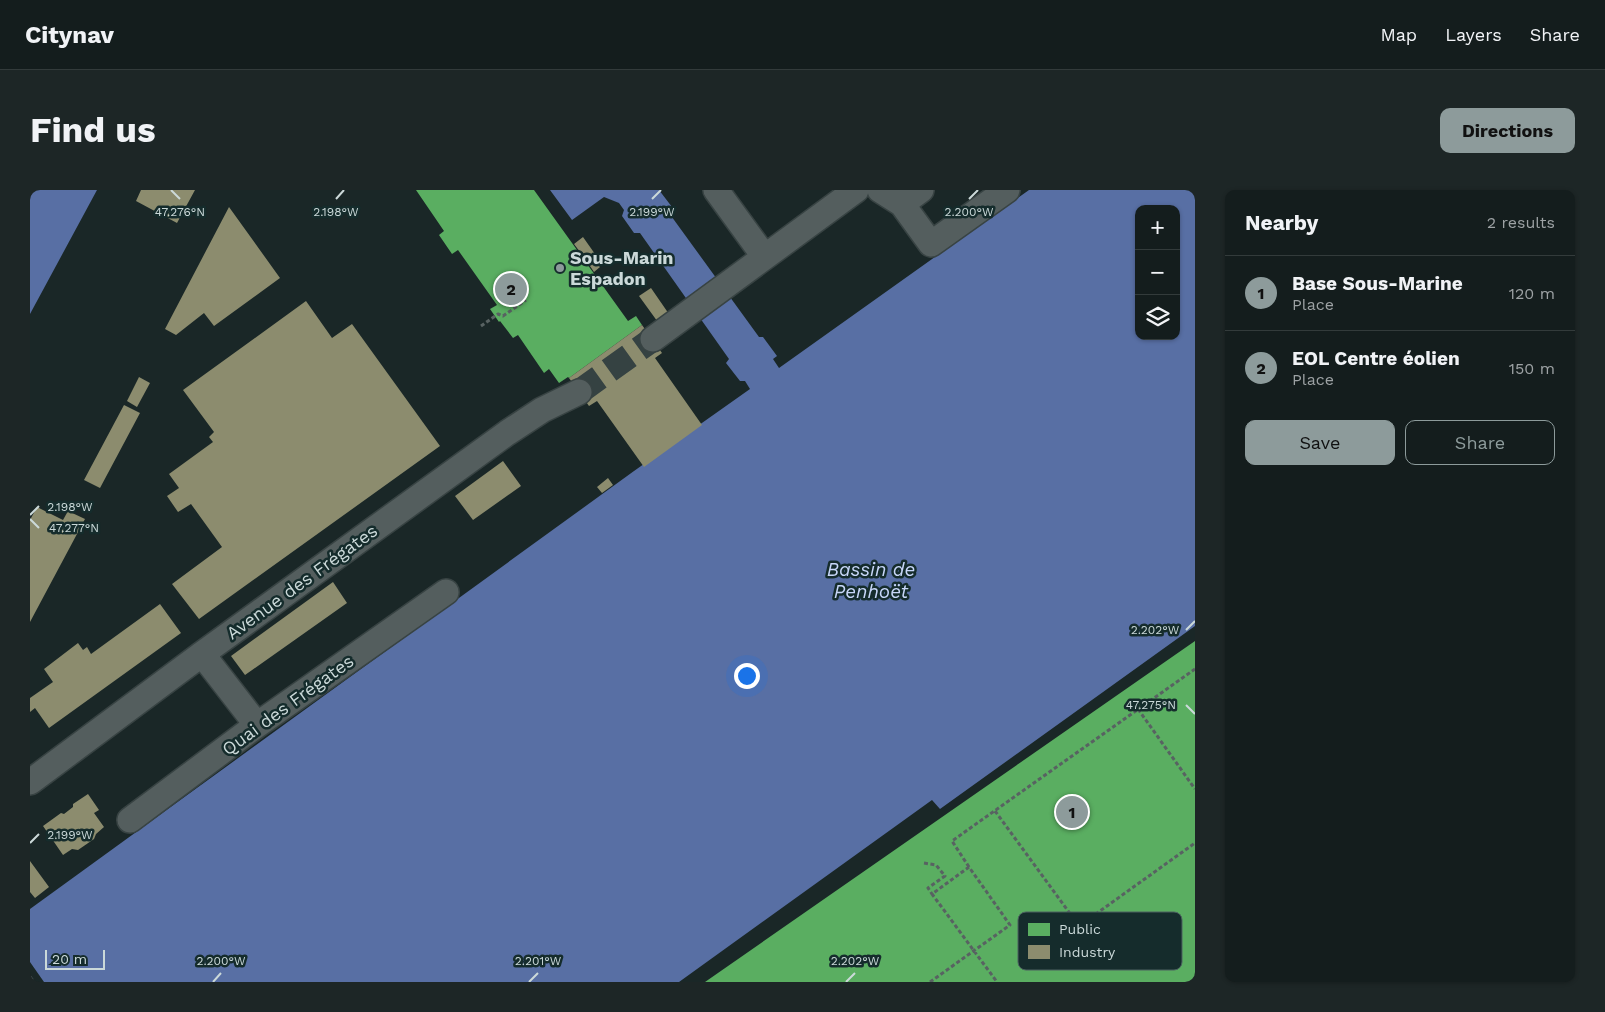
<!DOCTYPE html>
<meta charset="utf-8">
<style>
:root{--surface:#141d1d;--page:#1d2626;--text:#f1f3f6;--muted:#9da2a4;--line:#333b3b;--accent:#8d9b9b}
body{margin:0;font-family:"Work Sans",sans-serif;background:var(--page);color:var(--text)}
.controls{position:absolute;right:15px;top:15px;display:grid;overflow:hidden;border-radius:10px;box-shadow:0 1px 4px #0004}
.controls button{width:45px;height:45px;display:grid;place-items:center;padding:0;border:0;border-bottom:1px solid var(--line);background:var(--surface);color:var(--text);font:25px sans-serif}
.scale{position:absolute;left:15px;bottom:12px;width:60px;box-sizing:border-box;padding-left:5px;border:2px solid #cbd9d9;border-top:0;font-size:14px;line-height:18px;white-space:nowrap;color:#cbd9d9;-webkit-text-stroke:4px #152c2c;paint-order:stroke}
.you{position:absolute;left:716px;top:485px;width:18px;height:18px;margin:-12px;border:4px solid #fff;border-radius:50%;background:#1a73e8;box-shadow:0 0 0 8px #1a73e833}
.badge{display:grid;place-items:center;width:32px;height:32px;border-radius:50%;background:var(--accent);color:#111;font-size:16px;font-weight:700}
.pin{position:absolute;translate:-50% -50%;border:2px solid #fff;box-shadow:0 1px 5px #0006}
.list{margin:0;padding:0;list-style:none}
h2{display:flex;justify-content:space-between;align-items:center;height:65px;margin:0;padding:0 20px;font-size:21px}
h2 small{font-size:16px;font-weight:400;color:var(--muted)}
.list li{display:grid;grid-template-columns:32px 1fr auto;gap:15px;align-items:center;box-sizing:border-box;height:75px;padding:0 20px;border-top:1px solid var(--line)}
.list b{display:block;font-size:19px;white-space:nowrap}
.list p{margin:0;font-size:16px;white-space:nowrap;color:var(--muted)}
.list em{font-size:16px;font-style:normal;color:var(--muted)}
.actions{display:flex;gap:10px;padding:15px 20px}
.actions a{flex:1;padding:11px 0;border:1px solid var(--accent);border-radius:10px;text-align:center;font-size:18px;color:var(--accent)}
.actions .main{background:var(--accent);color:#111}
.icon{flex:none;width:28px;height:28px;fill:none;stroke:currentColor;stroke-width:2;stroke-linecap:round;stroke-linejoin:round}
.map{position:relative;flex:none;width:1165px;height:792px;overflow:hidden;border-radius:10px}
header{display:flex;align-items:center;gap:30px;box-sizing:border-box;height:70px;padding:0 25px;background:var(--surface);border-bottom:1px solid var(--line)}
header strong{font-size:24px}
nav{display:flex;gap:28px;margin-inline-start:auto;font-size:18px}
.intro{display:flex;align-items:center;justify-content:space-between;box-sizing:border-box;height:120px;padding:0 30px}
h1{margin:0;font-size:35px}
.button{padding:12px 22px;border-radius:10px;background:var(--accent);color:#111;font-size:18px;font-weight:700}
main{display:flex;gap:30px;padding:0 30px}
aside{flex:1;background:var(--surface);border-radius:10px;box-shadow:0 1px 4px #0004}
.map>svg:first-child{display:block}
.water{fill:#586fa4;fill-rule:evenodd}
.public{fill:#5aae61}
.industry{fill:#8c8c6e}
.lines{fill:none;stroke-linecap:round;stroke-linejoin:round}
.minor-tunnel{stroke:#354242;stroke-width:25;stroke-dasharray:25 12;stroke-linecap:butt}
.minor-casing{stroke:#384343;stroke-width:28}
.path{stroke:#586262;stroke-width:3;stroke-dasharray:4 2.5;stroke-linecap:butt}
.minor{stroke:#545e5e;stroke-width:25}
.ticks{fill:none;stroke:#cbd9d9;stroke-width:2}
.poi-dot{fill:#8d9b9b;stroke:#152c2c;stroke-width:2}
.labels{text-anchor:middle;stroke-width:5;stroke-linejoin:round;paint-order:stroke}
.poi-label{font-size:18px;font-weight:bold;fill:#cbd9d9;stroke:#152c2c;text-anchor:start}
.street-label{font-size:18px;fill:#cbd9d9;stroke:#152c2c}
.water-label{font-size:19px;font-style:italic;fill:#c8d7f9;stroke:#152c2c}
.key{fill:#152c2c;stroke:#4c6060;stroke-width:1}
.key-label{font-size:14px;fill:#cbd9d9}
.ticks-label{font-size:12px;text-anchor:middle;fill:#cbd9d9;stroke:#152c2c;stroke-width:5;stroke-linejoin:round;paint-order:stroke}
</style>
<header>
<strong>Citynav</strong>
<nav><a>Map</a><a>Layers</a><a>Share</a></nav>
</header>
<div class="intro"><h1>Find us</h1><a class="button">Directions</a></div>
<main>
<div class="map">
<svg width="1165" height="792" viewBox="0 0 1165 792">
<rect width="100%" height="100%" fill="#1a2727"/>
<path class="water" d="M0 0H67L0 124Z
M520 0H629L642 17 639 23 729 147H733L747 166 743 169 749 178 999 0H1165V436L910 619 902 610 649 792H14L0 772V719L604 281 720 199 715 191H710L696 173 699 169 610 43H604L592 26 594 20 589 13 574 7 542 30ZM1109 19H1146V146H1109Z"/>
<path class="public" d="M386 0H504L598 131 606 126 612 135 539 188 538 187 529 193 519 179 514 183 488 145 483 148 470 131 469 132 460 119 467 115 428 60 422 64 409 45 414 41Z
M1165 451V792H675Z"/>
<path class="industry" d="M111 0H165L147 33 106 11Z
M199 17 250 88 184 136 174 123 146 145 135 139Z
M553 47 565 64 556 70 544 54Z
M564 68 570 77 564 82 558 73Z
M621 98 641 127 630 135 609 106Z
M276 111 302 148 322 134 410 256 169 429 142 394 192 357 161 314 148 322 137 306 149 298 139 284 183 252 179 247 184 242 153 200Z
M612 135 632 163 625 168 672 235 614 277 567 211 559 216 539 188Z
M109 187 120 193 107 217 97 211Z
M94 215 110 223 70 298 54 290Z
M473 271 491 296 443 330 425 306Z
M578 288 583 295 572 303 567 297Z
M7 317 33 330 38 321 55 329 0 432V330Z
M303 392 317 413 215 485 201 466Z
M130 414 151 443 19 538 5 518 0 522V508L23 492 14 479 48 453 53 460 57 457 61 464Z
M58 604 69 620 64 623 74 637 66 644 64 649 48 660 42 659 33 665 13 636 31 623 34 624 43 617V614Z
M0 671 19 697 5 708 0 702Z"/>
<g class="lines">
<path class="minor-tunnel" d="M549 202 623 149"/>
<defs>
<path id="minor" d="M686 0 734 66
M850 0 872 14 891 0
M872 14 901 54 977 0
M623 149 826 0
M172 464 227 535
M0 592 172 464 477 243 512 220 549 202
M100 630 227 535 416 402"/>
</defs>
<use href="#minor" class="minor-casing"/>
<path class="path" d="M451 136 468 124 473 126 496 110
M1108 519 1165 599
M965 621 1049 736 1165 653
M894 673 906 675 915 686 898 698 902 704
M939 677 922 651 1165 479
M0 787 4 792
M900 792 980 735 939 677 902 704 967 792"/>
<use href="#minor" class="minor"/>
</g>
<path class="ticks" d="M141 0 150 9M306 9 314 0M622 9 631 0M939 9 948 0M0 325 9 316M0 329 9 338M1156 440 1165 431M1156 515 1165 524M0 653 9 644M183 792 191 783M499 792 508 783M816 792 825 783"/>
<circle class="poi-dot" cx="530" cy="78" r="5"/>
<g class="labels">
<g class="poi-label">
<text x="540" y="74">Sous-Marin<tspan x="540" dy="21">Espadon</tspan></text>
</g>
<g class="street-label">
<text transform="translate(272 392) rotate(-36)" y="6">Avenue des Frégates</text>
<text transform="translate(258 515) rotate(-36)" y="6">Quai des Frégates</text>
</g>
<g class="water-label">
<text x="841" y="386">Bassin de<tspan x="841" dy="22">Penhoët</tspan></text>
</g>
</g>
<rect x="988" y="722" width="164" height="58" rx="8" class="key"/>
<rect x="998" y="733" width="22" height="13" fill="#5aae61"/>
<rect x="998" y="755" width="22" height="14" fill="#8c8c6e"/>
<g class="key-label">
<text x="1029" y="744">Public</text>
<text x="1029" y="767">Industry</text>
</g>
<g class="ticks-label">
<text x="150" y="26">47.276°N</text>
<text x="622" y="26">2.199°W</text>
<text x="306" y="26">2.198°W</text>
<text x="939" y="26">2.200°W</text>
<text x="40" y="321">2.198°W</text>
<text x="44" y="342">47.277°N</text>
<text x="1125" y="444">2.202°W</text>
<text x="1121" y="519">47.275°N</text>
<text x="40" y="649">2.199°W</text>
<text x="191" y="775">2.200°W</text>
<text x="508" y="775">2.201°W</text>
<text x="825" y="775">2.202°W</text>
</g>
</svg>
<div class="controls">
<button>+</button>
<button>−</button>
<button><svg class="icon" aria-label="layers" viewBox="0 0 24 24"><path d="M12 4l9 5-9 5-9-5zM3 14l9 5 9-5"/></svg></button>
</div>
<div class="scale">20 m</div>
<div class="you"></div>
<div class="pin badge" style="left:1042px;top:622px">1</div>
<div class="pin badge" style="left:481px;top:99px">2</div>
</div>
<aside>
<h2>Nearby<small>2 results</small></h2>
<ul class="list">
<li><span class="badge">1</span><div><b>Base Sous-Marine</b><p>Place</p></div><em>120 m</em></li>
<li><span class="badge">2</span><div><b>EOL Centre éolien</b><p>Place</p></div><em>150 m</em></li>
</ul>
<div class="actions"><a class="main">Save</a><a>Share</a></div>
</aside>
</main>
